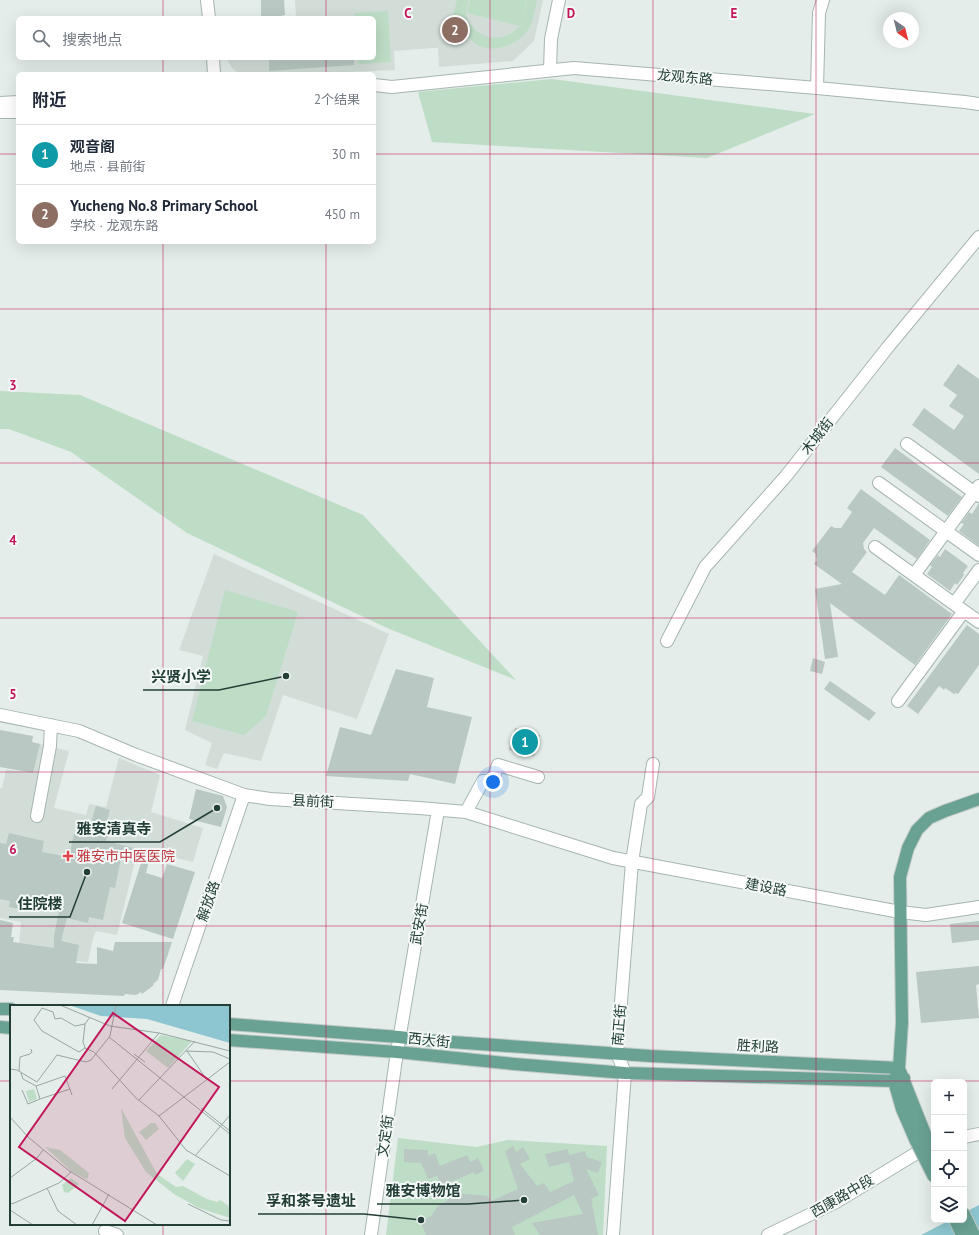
<!DOCTYPE html>
<html lang="zh">
<meta charset="utf-8">
<style>
:root{--surface:#fff;--page:#f2f2f3;--text:#1f2937;--muted:#747a83;--line:#e0e1e3;--accent:#0f766e}
body{margin:0;font-family:"PT Sans","Noto Sans SC",sans-serif;background:var(--page);color:var(--text)}
.controls{position:absolute;right:12px;bottom:12px;display:grid;overflow:hidden;border-radius:6px;box-shadow:0 4px 16px #0002}
.controls button{width:36px;height:36px;display:grid;place-items:center;padding:0;border:0;border-bottom:1px solid var(--line);background:var(--surface);color:var(--text);font:20px sans-serif}
.compass{position:absolute;left:883px;top:12px;width:36px;height:36px;border-radius:50%;background:var(--surface);box-shadow:0 4px 16px #0002;rotate:145deg}
.you{position:absolute;left:493px;top:782px;width:14px;height:14px;margin:-10px;border:3px solid #fff;border-radius:50%;background:#1a73e8;box-shadow:0 0 0 6px #1a73e833}
.badge{display:grid;place-items:center;width:26px;height:26px;border-radius:50%;background:var(--accent);color:#fff;font-size:13px;font-weight:700}
.pin{position:absolute;translate:-50% -50%;border:2px solid #fff;box-shadow:0 1px 4px #0006}
.list{margin:0;padding:0;list-style:none}
h2{display:flex;justify-content:space-between;align-items:center;height:52px;margin:0;padding:0 16px;font-size:17px}
h2 small{font-size:13px;font-weight:400;color:var(--muted)}
.list li{display:grid;grid-template-columns:26px 1fr auto;gap:12px;align-items:center;box-sizing:border-box;height:60px;padding:0 16px;border-top:1px solid var(--line)}
.list b{display:block;font-size:15px;white-space:nowrap}
.list p{margin:0;font-size:13px;white-space:nowrap;color:var(--muted)}
.list em{font-size:13px;font-style:normal;color:var(--muted)}
.icon{flex:none;width:22px;height:22px;fill:none;stroke:currentColor;stroke-width:2;stroke-linecap:round;stroke-linejoin:round}
.map{position:relative;flex:none;width:979px;height:1235px;overflow:hidden}
.search{position:absolute;background:var(--surface);box-shadow:0 4px 16px #0002;left:16px;top:16px;width:360px;height:44px;display:flex;align-items:center;gap:10px;box-sizing:border-box;padding:0 14px;border-radius:6px;color:var(--muted);font-size:15px}
.panel{position:absolute;background:var(--surface);box-shadow:0 4px 16px #0002;left:16px;top:72px;width:360px;height:172px;border-radius:6px}
.map>svg:first-child{display:block}
.built{fill:#d2ddd8}
.green{fill:#bdddc6}
.water{fill:#8dc6d0}
.building{fill:#b9c8c2}
.lines{fill:none;stroke-linecap:round;stroke-linejoin:round}
.minor-casing{stroke:#a6b5b0;stroke-width:14}
.major-casing{stroke:#c1c9c7;stroke-width:14}
.minor{stroke:#fff;stroke-width:12}
.major{stroke:#69a193;stroke-width:12}
.major-bridge-casing{stroke:#c1c9c7;stroke-width:14;stroke-linecap:butt}
.major-bridge{stroke:#69a193;stroke-width:12}
.grid{fill:none;stroke:#c2185b;stroke-width:1;stroke-opacity:0.55}
.health-dot{fill:#e0444e;stroke:#f4f9f7;stroke-width:1.5}
.labels{text-anchor:middle;stroke-width:4;stroke-linejoin:round;paint-order:stroke}
.street-label{font-size:14px;fill:#233e37;stroke:#f4f9f7}
.health-label{font-size:14px;fill:#be3a42;stroke:#f4f9f7;text-anchor:start}
.inset-road{fill:none;stroke:#97a7a2;stroke-width:1}
.view{fill:#c2185b;fill-opacity:0.15;stroke:#c2185b;stroke-width:2}
.inset-edge{fill:none;stroke:#233e37;stroke-width:2}
.grid-label{font-size:13px;text-anchor:middle;font-weight:bold;fill:#c2185b;stroke:#f4f9f7;stroke-width:4;stroke-linejoin:round;paint-order:stroke}
.leader{fill:none;stroke:#233e37;stroke-width:1.5}
.callout-dot{fill:#233e37;stroke:#f4f9f7;stroke-width:1.5}
.callout-label{font-size:15px;text-anchor:middle;font-weight:bold;fill:#233e37;stroke:#f4f9f7;stroke-width:4;stroke-linejoin:round;paint-order:stroke}
</style>
<div class="map">
<svg width="979" height="1235" viewBox="0 0 979 1235">
<rect width="100%" height="100%" fill="#e4ede9"/>
<path class="built" d="M295 0H543L534 41 513 61 439 67 438 48H433L394 51 395 70 302 74H239L232 68 226 58H374V18H296Z
M214 554 389 634 357 719 283 695 261 761 224 753 217 769 205 765 212 743 185 730 203 656 179 650Z
M36 743 69 751 54 808 86 815 89 804 106 807 119 758 160 775 151 812 203 828 193 862 138 849 117 935 96 931 93 938 88 962 18 957 21 922 0 918V788H2L6 770 29 772Z"/>
<path class="green" d="M457 0H469C468 4 466 9 466 13 466 16 468 21 470 24 483 42 505 42 520 26L467 13 470 0H526L521 22 527 0H537C535 8 534 19 530 27 520 43 500 52 482 47 473 44 469 36 461 34 458 32 453 32 449 31Z
M388 11 391 62 358 64V58H374V18H355L354 13Z
M552 79 815 114 707 158 432 142 418 92Z
M0 391 80 395 363 515 516 680 387 628 187 533 71 452 9 429H0Z
M225 590 298 612 266 716 244 735 192 721Z
M398 1138 476 1147 508 1140 607 1146 603 1235H386Z"/>
<path class="water" d="M979 1205V1235H921Z"/>
<path class="building" d="M261 0H284L285 15 280 16V18H265V17H261Z
M269 58H354V65L269 71Z
M958 364 979 379V474L912 425 924 408 954 430 964 416 949 406 957 395 943 385Z
M895 448 962 497 948 516 881 467Z
M861 489 930 540 917 559 874 528 863 543 864 549 867 552 852 572 885 595 899 575 952 614 915 665 830 603 838 657 825 659 815 589 842 584 814 564 817 560 816 557V554L812 551 831 526 835 528H841L852 512 847 508Z
M979 503V546L959 531 964 524 961 523 969 512 972 514Z
M945 549 968 566 963 573 964 575 957 585 955 583 950 591 927 574 932 567 930 565 938 555 940 557Z
M967 625 979 634V665L958 694 956 693 954 694 945 688 944 690 939 686 918 714 907 706Z
M813 658 825 662 822 674 810 671Z
M396 669 434 678 427 707 472 717 455 784 410 774 408 781 326 776 340 727 371 735Z
M830 681 876 713 869 721 824 689Z
M515 728 540 735 534 756 509 750Z
M0 730 33 736 32 742 40 744 33 773 0 767Z
M196 789 223 796 227 807 221 827 189 819Z
M96 806 110 810 103 834 108 835 106 841 151 852 146 873 162 878 167 864 195 872 173 939 122 923 141 863 121 858 115 888 110 887 103 920 89 917 88 923 67 918 61 941 79 945 76 963 97 964V947L113 951 115 942H172L163 969H161L158 980 153 984 154 985 142 994 141 992 136 995 125 994 124 996 0 990V920L13 923 11 937H14L13 942 54 948V936L59 911 36 906 34 912 9 907 10 901 0 899V843L6 844 9 833 44 841 42 852 69 857 74 834 87 837Z
M979 921V940L952 943 950 924Z
M979 966V984L976 985 979 1018 921 1023 916 972Z
M513 1146 516 1152 523 1147 530 1159 520 1164 537 1186 544 1183 550 1192 574 1181 569 1162 549 1167 545 1154 568 1149 569 1155 585 1151 587 1157 602 1162 598 1173 586 1169 599 1195 591 1199 593 1203 592 1204 598 1235H540L532 1223 583 1214 574 1195 512 1227 515 1235H426L420 1221 431 1216 438 1206 448 1200 444 1192 488 1196 491 1201 518 1189 505 1151Z
M404 1149 428 1150V1156L435 1153 440 1166 467 1155 470 1162 478 1158 484 1171 475 1175 474 1172 442 1186 437 1176 428 1179 421 1163 404 1162Z"/>
<g class="lines">
<defs>
<path id="minor" d="M207 0 209 18
M213 58 214 74
M550 70 551 39 559 0
M374 85 392 87 574 68 817 88 965 102 979 104
M817 88 819 13 823 0
M0 103 18 102
M0 112H18
M907 444 979 496
M879 483 979 555
M875 547 979 622
M914 575 979 486
M954 604 979 570
M667 641 705 567 786 476 888 347 979 237
M898 701 964 611
M0 715 79 731 136 755 244 795 270 799 419 808 466 812 613 858 900 912 926 915 979 907
M466 812 483 781H492L498 765 538 777
M37 816 50 746 51 725
M172 1006 244 795
M964 1137 979 1134
M105 1231 117 1235
M371 1235 397 1052 438 810
M613 1235 625 1073 617 1053 632 862 641 804 648 797 653 764
M768 1235 836 1202 915 1154 929 1147"/>
<path id="major" d="M0 1009H11
M229 1024 399 1037 423 1040 650 1056 899 1068
M0 1027 11 1028
M229 1040 397 1052 514 1064 625 1073 894 1081 904 1078
M900 1071 925 1134
M915 1139 902 1109 894 1081 899 1068 902 1023 900 877 908 848 917 830 929 818 945 811 979 799
M964 1214 974 1235
M955 1220 962 1235"/>
</defs>
<use href="#minor" class="minor-casing"/>
<use href="#major" class="major-casing"/>
<use href="#minor" class="minor"/>
<use href="#major" class="major"/>
<defs>
<path id="major-bridge" d="M925 1134 934 1153
M915 1139 934 1177"/>
</defs>
<use href="#major-bridge" class="major-bridge-casing"/>
<use href="#major-bridge" class="major-bridge"/>
</g>
<path class="grid" d="M163 0V18M326 0V18M490 0V1235M653 0V1235M816 0V1235M163 58V74M326 58V74M0 154H18M374 154H979M163 242V1006M326 242V1235M0 309H979M0 463H979M0 618H979M0 772H979M0 926H979M0 1081H11M229 1081H979M163 1224V1235"/>
<path class="health-dot" d="M66 850h4v4h4v4h-4v4h-4v-4h-4v-4h4z"/>
<g class="labels">
<g class="street-label">
<text transform="translate(685 77) rotate(5)" y="5">龙观东路</text>
<text transform="translate(817 436) rotate(-52)" y="5">木城街</text>
<text transform="translate(313 801) rotate(3)" y="5">县前街</text>
<text transform="translate(766 887) rotate(11)" y="5">建设路</text>
<text transform="translate(208 901) rotate(-71)" y="5">解放路</text>
<text transform="translate(419 924) rotate(-80)" y="5">武安街</text>
<text transform="translate(619 1025) rotate(-85)" y="5">南正街</text>
<text transform="translate(429 1040) rotate(6)" y="5">西大街</text>
<text transform="translate(758 1046) rotate(3)" y="5">胜利路</text>
<text transform="translate(385 1136) rotate(-82)" y="5">文定街</text>
<text transform="translate(842 1196) rotate(-30)" y="5">西康路中段</text>
</g>
<g class="health-label">
<text x="77" y="861">雅安市中医医院</text>
</g>
</g>
<g transform="translate(10 1005)">
<rect width="220" height="220" fill="#e4ede9"/>
<path d="M151 30 182 36 158 63 136 46ZM24 84 27 94 19 97 16 86ZM111 103 147 169 166 182 173 181 197 194 207 197 210 195 220 202V213L189 203 164 189 136 167 115 133ZM141 118H145L149 124 136 135 129 127ZM35 142 50 145 79 168 77 175 61 166ZM177 154 185 159 173 176 165 168ZM61 173 69 179 58 188 54 187 52 180Z" fill="#bdddc6"/>
<path d="M59 0H220V38L137 14 91 11Z" fill="#8dc6d0"/>
<path class="inset-road" d="M50 0 100 21 149 28 220 46M80 12 75 19 65 21 51 13 45 14 43 7 32 3 24 15 32 26 69 47 75 43 84 47 126 93 149 111 176 145 220 171M99 32 220 129M75 43 73 37 75 19M176 46 203 47 220 54M177 46 197 75M124 49 135 57M0 64 7 65 27 77 47 50 76 57 81 55 100 31 106 0M9 66 10 52 20 49 22 47 21 44M11 68 13 74 26 81 55 71 62 90M102 84 149 28M12 85 18 99 30 94 26 81M30 94 60 84M129 95 185 36M191 103 220 126M149 111 220 57M0 112 18 132 58 165 147 220M185 151 220 110M0 173 27 153 33 145M37 183 48 206 67 220M0 197 2 199 49 178 61 167M178 199 211 215 220 216M0 205 23 220M82 220 99 189"/>
<path class="view" d="M103 8 209 82 115 216 9 142Z"/>
<rect width="220" height="220" class="inset-edge"/>
</g>
<g class="grid-label">
<text x="408" y="18">C</text>
<text x="571" y="18">D</text>
<text x="734" y="18">E</text>
<text x="13" y="390">3</text>
<text x="13" y="545">4</text>
<text x="13" y="699">5</text>
<text x="13" y="854">6</text>
</g>
<path class="leader" d="M286 676L219 690H143M217 808L160 842H69M87 872L70 917H9M524 1200L468 1204H377M421 1220L364 1214H258"/>
<g class="callout-dot">
<circle cx="286" cy="676" r="4"/>
<circle cx="217" cy="808" r="4"/>
<circle cx="87" cy="872" r="4"/>
<circle cx="524" cy="1200" r="4"/>
<circle cx="421" cy="1220" r="4"/>
</g>
<g class="callout-label">
<text x="181" y="682">兴贤小学</text>
<text x="114" y="834">雅安清真寺</text>
<text x="40" y="909">住院楼</text>
<text x="423" y="1196">雅安博物馆</text>
<text x="311" y="1206">孚和茶号遗址</text>
</g>
</svg>
<div class="controls">
<button>+</button>
<button>−</button>
<button><svg class="icon" aria-label="locate" viewBox="0 0 24 24"><circle cx="12" cy="12" r="6"/><path d="M12 2v4M12 18v4M2 12h4M18 12h4"/></svg></button>
<button><svg class="icon" aria-label="layers" viewBox="0 0 24 24"><path d="M12 4l9 5-9 5-9-5zM3 14l9 5 9-5"/></svg></button>
</div>
<svg class="compass" viewBox="-18 -18 36 36"><path d="M0-13l5 13h-10z" fill="#e53935"/><path d="M0 13l5-13h-10z" fill="#747a83"/></svg>
<div class="you"></div>
<div class="pin badge" style="left:525px;top:742px;background:#0f9aa8">1</div>
<div class="pin badge" style="left:455px;top:30px;background:#8d6e63">2</div>
<div class="search"><svg class="icon" aria-label="search" viewBox="0 0 24 24"><circle cx="10" cy="10" r="6"/><path d="M15 15l6 6"/></svg>搜索地点</div>
<section class="panel">
<h2>附近<small>2个结果</small></h2>
<ul class="list">
<li><span class="badge" style="background:#0f9aa8">1</span><div><b>观音阁</b><p>地点 · 县前街</p></div><em>30 m</em></li>
<li><span class="badge" style="background:#8d6e63">2</span><div><b>Yucheng No.8 Primary School</b><p>学校 · 龙观东路</p></div><em>450 m</em></li>
</ul>
</section>
</div>
